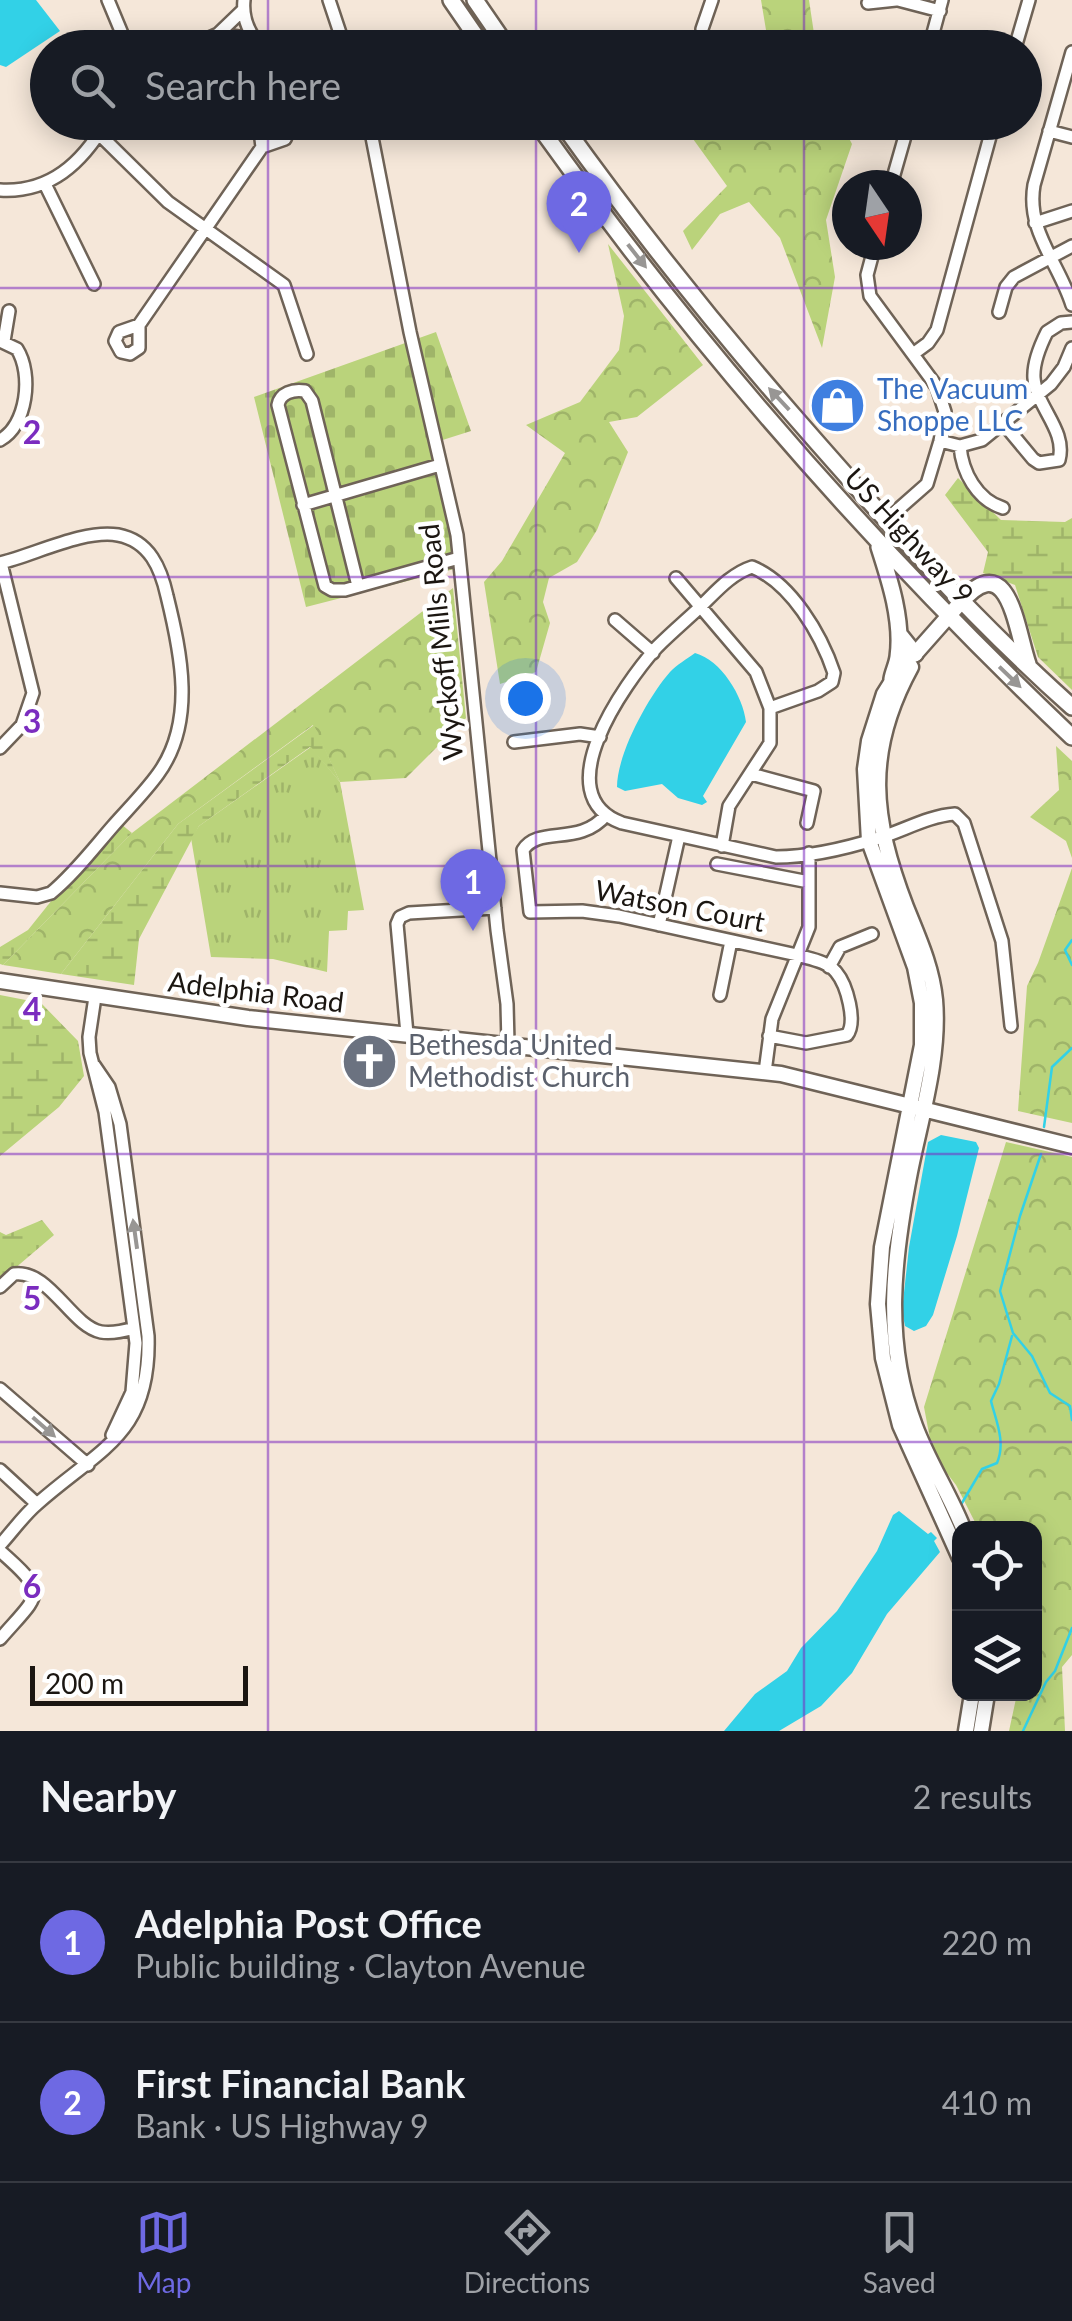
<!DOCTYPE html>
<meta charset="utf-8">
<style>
:root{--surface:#171b24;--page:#242831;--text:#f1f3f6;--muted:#9ea1a6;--line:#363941;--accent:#6e69e3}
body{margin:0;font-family:Lato,sans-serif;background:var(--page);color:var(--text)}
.controls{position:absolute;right:30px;bottom:30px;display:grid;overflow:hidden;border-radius:20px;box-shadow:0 5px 25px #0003}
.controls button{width:90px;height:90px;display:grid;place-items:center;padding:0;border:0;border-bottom:2px solid var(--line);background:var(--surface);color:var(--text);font:50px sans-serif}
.compass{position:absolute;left:832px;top:170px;width:90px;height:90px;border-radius:50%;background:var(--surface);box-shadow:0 5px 25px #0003;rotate:167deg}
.scale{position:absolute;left:30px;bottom:25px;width:218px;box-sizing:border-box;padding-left:10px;border:5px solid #1b1611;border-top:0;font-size:28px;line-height:35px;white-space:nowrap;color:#1b1611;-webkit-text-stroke:8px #fff;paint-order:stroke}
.you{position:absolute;left:525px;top:698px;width:35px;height:35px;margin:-25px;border:8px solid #fff;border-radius:50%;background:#1a73e8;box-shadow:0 0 0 15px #1a73e833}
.badge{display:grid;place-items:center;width:65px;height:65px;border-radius:50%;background:var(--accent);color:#fff;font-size:32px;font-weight:700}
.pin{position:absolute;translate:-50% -82px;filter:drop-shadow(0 2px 5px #0008)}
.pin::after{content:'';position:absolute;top:52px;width:35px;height:30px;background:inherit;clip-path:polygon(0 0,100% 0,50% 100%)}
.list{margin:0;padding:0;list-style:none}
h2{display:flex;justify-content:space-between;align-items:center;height:130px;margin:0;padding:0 40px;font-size:42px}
h2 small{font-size:32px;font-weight:400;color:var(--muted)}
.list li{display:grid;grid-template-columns:65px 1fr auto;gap:30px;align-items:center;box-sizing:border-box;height:160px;padding:0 40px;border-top:2px solid var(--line)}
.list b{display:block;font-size:38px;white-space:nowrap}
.list p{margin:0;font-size:32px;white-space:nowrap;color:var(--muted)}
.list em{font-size:32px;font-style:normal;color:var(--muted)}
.icon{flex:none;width:55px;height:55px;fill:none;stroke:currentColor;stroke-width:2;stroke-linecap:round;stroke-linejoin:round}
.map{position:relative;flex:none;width:1072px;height:1731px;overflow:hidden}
.search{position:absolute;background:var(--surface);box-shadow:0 5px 25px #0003;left:30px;right:30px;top:30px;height:110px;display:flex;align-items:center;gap:25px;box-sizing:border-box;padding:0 35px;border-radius:55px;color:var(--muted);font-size:38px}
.sheet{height:450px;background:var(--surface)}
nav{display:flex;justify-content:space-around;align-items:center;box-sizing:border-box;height:140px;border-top:2px solid var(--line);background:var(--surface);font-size:28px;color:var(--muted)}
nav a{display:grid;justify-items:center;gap:5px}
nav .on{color:var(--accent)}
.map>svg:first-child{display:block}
.forest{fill:url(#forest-crowns)}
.wetland{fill:url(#wetland-marsh)}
.cemetery{fill:url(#cemetery-stones)}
.park{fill:url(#park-tufts)}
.water{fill:#32d1e7}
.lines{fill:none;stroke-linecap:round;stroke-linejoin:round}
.stream{stroke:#32d1e7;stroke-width:2.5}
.minor-casing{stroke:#6f6357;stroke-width:16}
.major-casing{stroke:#6f6357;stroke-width:19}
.highway-casing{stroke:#6f6357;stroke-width:20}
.minor{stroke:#fff;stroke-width:11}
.major{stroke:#fff;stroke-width:14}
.highway{stroke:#fff;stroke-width:15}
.oneway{fill:#989694}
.grid{fill:none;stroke:#7b2cbf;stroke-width:2.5;stroke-opacity:0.55}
.labels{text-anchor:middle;stroke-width:9;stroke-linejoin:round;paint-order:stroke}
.shop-label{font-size:28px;fill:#366cbe;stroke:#fff;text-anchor:start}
.street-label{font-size:28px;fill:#1b1611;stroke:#fff}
.worship-label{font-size:28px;fill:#5b616d;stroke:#fff;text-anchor:start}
.grid-label{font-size:32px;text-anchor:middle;font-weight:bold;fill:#7b2cbf;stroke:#fff;stroke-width:9;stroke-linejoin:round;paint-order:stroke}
</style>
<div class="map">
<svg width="1072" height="1731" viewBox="0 0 1072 1731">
<defs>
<pattern id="forest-crowns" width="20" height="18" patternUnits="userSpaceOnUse" patternTransform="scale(2.5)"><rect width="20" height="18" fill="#bad37b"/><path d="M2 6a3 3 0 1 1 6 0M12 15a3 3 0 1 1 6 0" fill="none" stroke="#9fb469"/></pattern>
<pattern id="wetland-marsh" width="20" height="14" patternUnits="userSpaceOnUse" patternTransform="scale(2.5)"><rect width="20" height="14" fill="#bad37b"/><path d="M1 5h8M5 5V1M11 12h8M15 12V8" fill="none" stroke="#9fb469"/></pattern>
<pattern id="cemetery-stones" width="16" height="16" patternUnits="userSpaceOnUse" patternTransform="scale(2.5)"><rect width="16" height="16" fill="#bad37b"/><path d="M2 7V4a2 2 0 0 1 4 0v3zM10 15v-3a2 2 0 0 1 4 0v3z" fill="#9fb469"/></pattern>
<pattern id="park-tufts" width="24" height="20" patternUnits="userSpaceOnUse" patternTransform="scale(2.5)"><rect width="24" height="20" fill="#bad37b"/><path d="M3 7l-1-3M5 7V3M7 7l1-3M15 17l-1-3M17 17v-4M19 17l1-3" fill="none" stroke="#9fb469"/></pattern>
</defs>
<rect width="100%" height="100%" fill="#f5e7d9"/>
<path class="forest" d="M761 0H809L816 47H765L768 42Z
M738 123H841L852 144 826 220 835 277 822 348 780 238 749 202 720 214 692 250 683 231 727 186 688 132 737 127Z
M608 244 703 365 637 417 609 422 628 452 597 530 577 562 549 578 543 602 550 623 536 672 500 684 484 582 502 561 565 453 526 425 580 402 619 350 624 316Z
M453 588 466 718 406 778 340 782 313 725 178 824 61 974 3 965 132 833Z
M1056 746 1072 761V858L1066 841 1030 817 1059 790Z
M1072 868V1123L1018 1111 1027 986 1038 963Z
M1006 1142 1072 1157V1655L1062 1667 1065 1731H1009L1017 1694H1034V1528H978L956 1485 933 1455 924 1407Z"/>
<path class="wetland" d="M958 478 1001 520 1065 522 1072 518V690L1038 657 1015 585 983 573 988 552 945 495Z
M314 725 340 782 310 747 199 826 139 939 134 985 61 974 178 824Z
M116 820 132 833 3 965 0 964V947L28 930Z
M0 995 41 1003 78 1041 84 1076 59 1107 0 1156Z
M42 1220 54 1235 0 1281V1232L6 1235Z"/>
<path class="cemetery" d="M436 332 471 431 430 444 458 568 306 607 254 397Z"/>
<path class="park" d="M311 747 340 782 364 910 348 911 347 930 329 931 327 972 273 959 211 957 191 838 199 826Z"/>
<path class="water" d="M0 0H36L60 31 6 67 0 65Z
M695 653C721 660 743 696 746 722L703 796 707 802 702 805 678 798 662 784 625 791 617 787C617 754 648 697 670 672 676 665 687 659 695 653Z
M941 1135 976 1142 979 1148 957 1236 933 1315 926 1326 914 1331 905 1326 902 1311 909 1247 928 1142Z
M899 1511 928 1534 931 1532 937 1538 934 1541 940 1552 887 1614 852 1673 821 1706 779 1731H724L755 1694 787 1671 801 1648 837 1611 877 1551 893 1515Z"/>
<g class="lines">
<path class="stream" d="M1072 940 1065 950 1072 965
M1044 1127 1052 1067 1072 1048
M1041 1154 1020 1216 1000 1291 1013 1333 1032 1356 1050 1393 1070 1406 1072 1420
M959 1508 982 1469 997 1463C1006 1442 996 1421 991 1401L999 1384 1012 1336
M1023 1731 1046 1682 1055 1671 1072 1628"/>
<defs>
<path id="minor" d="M108 0 128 48
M244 0C242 18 250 35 262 48
M329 0 345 48
M898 0 940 11
M868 3 896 0
M218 34 253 39
M703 41 702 29 712 0
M186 48 218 34 243 10
M929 48 942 0
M1015 48 1029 0
M1072 52 1034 185C1026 231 1059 263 1072 305
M264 122 260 131 262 147 285 139 288 132 284 122
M369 122 410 332 457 535 497 930 507 1004 508 1043
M1049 131 1072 137
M99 134 168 202 284 285 307 354
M45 184 94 284
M891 185 909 122
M0 190C50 193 82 163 106 122
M1035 223 1072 211
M875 245 867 275 870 296 937 387 945 412 940 441 927 484 885 521
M999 312 1006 287 1014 277 1072 246
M139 325 262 147
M139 325V348L130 354 121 352 115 341 119 332Z
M0 341 17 349C33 374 27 426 0 440
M4 341 9 311
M913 354 928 343 937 330 994 122
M1003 423 1033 459 1039 463 1059 460C1067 430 1036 407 1034 378 1033 364 1041 344 1047 332L1061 323 1072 322
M940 441 960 446 982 440 1051 384 1064 367 1072 348
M960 446C962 472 977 500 1003 508
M303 505 440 465
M0 563C34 555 84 529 118 535 150 541 161 569 167 596 181 653 196 722 158 774 145 792 128 809 113 826 93 849 74 874 51 893L37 897 0 893
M676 578 756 672 770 708V743L729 806 722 846
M358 586 312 401 305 391C293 389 280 393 278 405L325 586 332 590H345L459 558
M615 620 653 653
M770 708 818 691 832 682 834 673C821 634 791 583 752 567 730 574 714 594 697 610 684 622 670 634 657 647 624 684 545 795 622 823L776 857C809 857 847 848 879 838 905 830 928 816 955 814L964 823 1002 941 1011 1026
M514 742 580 734 600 737
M0 748 22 725 33 693 1 563
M751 774 814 791 807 823
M606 815C579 847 539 825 523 850L530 912 582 911 619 916 797 955C810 959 827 961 836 972 847 985 857 1022 847 1035L806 1043 769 1036
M717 864 809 882
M659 925 679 836
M829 967 840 947 872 934
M720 995 731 941
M95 997 89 1037 90 1053 105 1112 136 1343 132 1392 112 1435
M407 1034 397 924 400 917 409 913 495 908
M765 1072 772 1019 809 927V853
M0 1287 14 1274C49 1269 71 1326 101 1332 112 1334 124 1331 134 1328
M0 1389 88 1465
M0 1470 37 1504
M0 1545C12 1532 23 1516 37 1504 100 1448 151 1435 148 1336L120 1124 109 1087 94 1065
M0 1551C50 1595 40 1593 0 1639"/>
<path id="major" d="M911 667C864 753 872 818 906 907 918 937 932 967 935 1000 940 1057 921 1117 910 1172 893 1259 883 1341 915 1426 928 1461 949 1493 963 1528
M0 981 248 1018 781 1074 1072 1146
M960 1558 900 1425 883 1358 878 1304 882 1247 922 1045V1003L915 967 869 841 865 769 869 741 884 694 906 659 915 654 961 602
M966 1731 972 1694
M981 1731 987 1694"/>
<path id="highway" d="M451 0 484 48
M475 0 508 48
M536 122C694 344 875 550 1072 737
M561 122C634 224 711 321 793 415 882 517 971 617 1072 707
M879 547C890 581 903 621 898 657 897 665 893 672 892 679
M961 602C1009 547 1016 629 1028 664
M899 634 915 654"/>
</defs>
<use href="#minor" class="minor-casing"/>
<use href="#major" class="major-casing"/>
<use href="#highway" class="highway-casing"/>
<use href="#minor" class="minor"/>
<use href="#major" class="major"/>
<use href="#highway" class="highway"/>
</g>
<defs><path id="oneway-solid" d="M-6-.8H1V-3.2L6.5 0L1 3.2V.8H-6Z" transform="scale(2.5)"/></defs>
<g class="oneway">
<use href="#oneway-solid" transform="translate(637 256) rotate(52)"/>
<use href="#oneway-solid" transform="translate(779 399) rotate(-133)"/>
<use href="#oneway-solid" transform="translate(1010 677) rotate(44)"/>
<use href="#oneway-solid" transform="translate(135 1234) rotate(-98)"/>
<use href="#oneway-solid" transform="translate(44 1427) rotate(41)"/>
</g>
<path class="grid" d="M268 0V48M536 0V48M804 0V48M268 122V1731M536 122V1731M804 122V1731M0 288H1072M0 577H1072M0 866H1072M0 1154H1072M0 1442H1072"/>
<defs>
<symbol id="shop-disc" viewBox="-11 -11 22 22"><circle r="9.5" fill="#3f7fe0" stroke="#fff"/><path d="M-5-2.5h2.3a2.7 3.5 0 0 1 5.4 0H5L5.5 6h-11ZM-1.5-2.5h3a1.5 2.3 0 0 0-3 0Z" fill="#fff"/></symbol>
<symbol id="church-disc" viewBox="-11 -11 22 22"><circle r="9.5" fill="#6b7280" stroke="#fff"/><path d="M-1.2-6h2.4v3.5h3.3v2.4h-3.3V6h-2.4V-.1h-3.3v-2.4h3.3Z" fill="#fff"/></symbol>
</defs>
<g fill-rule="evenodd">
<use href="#shop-disc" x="806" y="374" width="63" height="63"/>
<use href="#church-disc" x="338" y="1030" width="63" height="63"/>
</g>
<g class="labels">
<g class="shop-label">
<text x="877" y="399">The Vacuum<tspan x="877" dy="32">Shoppe LLC</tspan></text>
</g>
<g class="street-label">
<text transform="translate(909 536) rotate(47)" y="10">US Highway 9</text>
<text transform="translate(441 642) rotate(-96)" y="10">Wyckoff Mills Road</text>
<text transform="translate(680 906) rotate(11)" y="10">Watson Court</text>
<text transform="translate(256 992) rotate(7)" y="10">Adelphia Road</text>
</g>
<g class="worship-label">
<text x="408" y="1055">Bethesda United<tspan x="408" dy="32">Methodist Church</tspan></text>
</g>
</g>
<g class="grid-label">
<text x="32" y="444">2</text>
<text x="32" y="733">3</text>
<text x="32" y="1021">4</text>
<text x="32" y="1310">5</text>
<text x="32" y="1598">6</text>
</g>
</svg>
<div class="controls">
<button><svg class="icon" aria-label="locate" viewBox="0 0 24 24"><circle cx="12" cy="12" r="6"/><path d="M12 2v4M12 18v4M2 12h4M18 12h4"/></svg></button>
<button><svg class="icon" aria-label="layers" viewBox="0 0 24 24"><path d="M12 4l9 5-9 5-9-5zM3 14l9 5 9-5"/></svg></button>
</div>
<svg class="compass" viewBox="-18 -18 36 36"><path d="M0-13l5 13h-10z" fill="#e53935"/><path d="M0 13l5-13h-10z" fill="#9ea1a6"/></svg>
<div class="scale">200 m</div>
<div class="you"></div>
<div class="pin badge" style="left:473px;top:931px">1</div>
<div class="pin badge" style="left:579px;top:253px">2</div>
<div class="search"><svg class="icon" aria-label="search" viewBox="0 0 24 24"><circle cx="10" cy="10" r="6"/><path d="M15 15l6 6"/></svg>Search here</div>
</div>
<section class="sheet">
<h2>Nearby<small>2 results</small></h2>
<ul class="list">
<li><span class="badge">1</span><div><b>Adelphia Post Office</b><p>Public building · Clayton Avenue</p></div><em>220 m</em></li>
<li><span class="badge">2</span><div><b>First Financial Bank</b><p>Bank · US Highway 9</p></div><em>410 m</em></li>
</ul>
</section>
<nav>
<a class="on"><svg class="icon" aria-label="map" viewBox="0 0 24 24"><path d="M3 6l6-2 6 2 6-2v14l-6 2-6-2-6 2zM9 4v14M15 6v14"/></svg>Map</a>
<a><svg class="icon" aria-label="directions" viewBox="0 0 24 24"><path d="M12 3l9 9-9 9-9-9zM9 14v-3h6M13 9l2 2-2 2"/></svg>Directions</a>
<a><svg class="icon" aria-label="saved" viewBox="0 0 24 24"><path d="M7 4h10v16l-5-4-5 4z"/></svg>Saved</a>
</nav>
